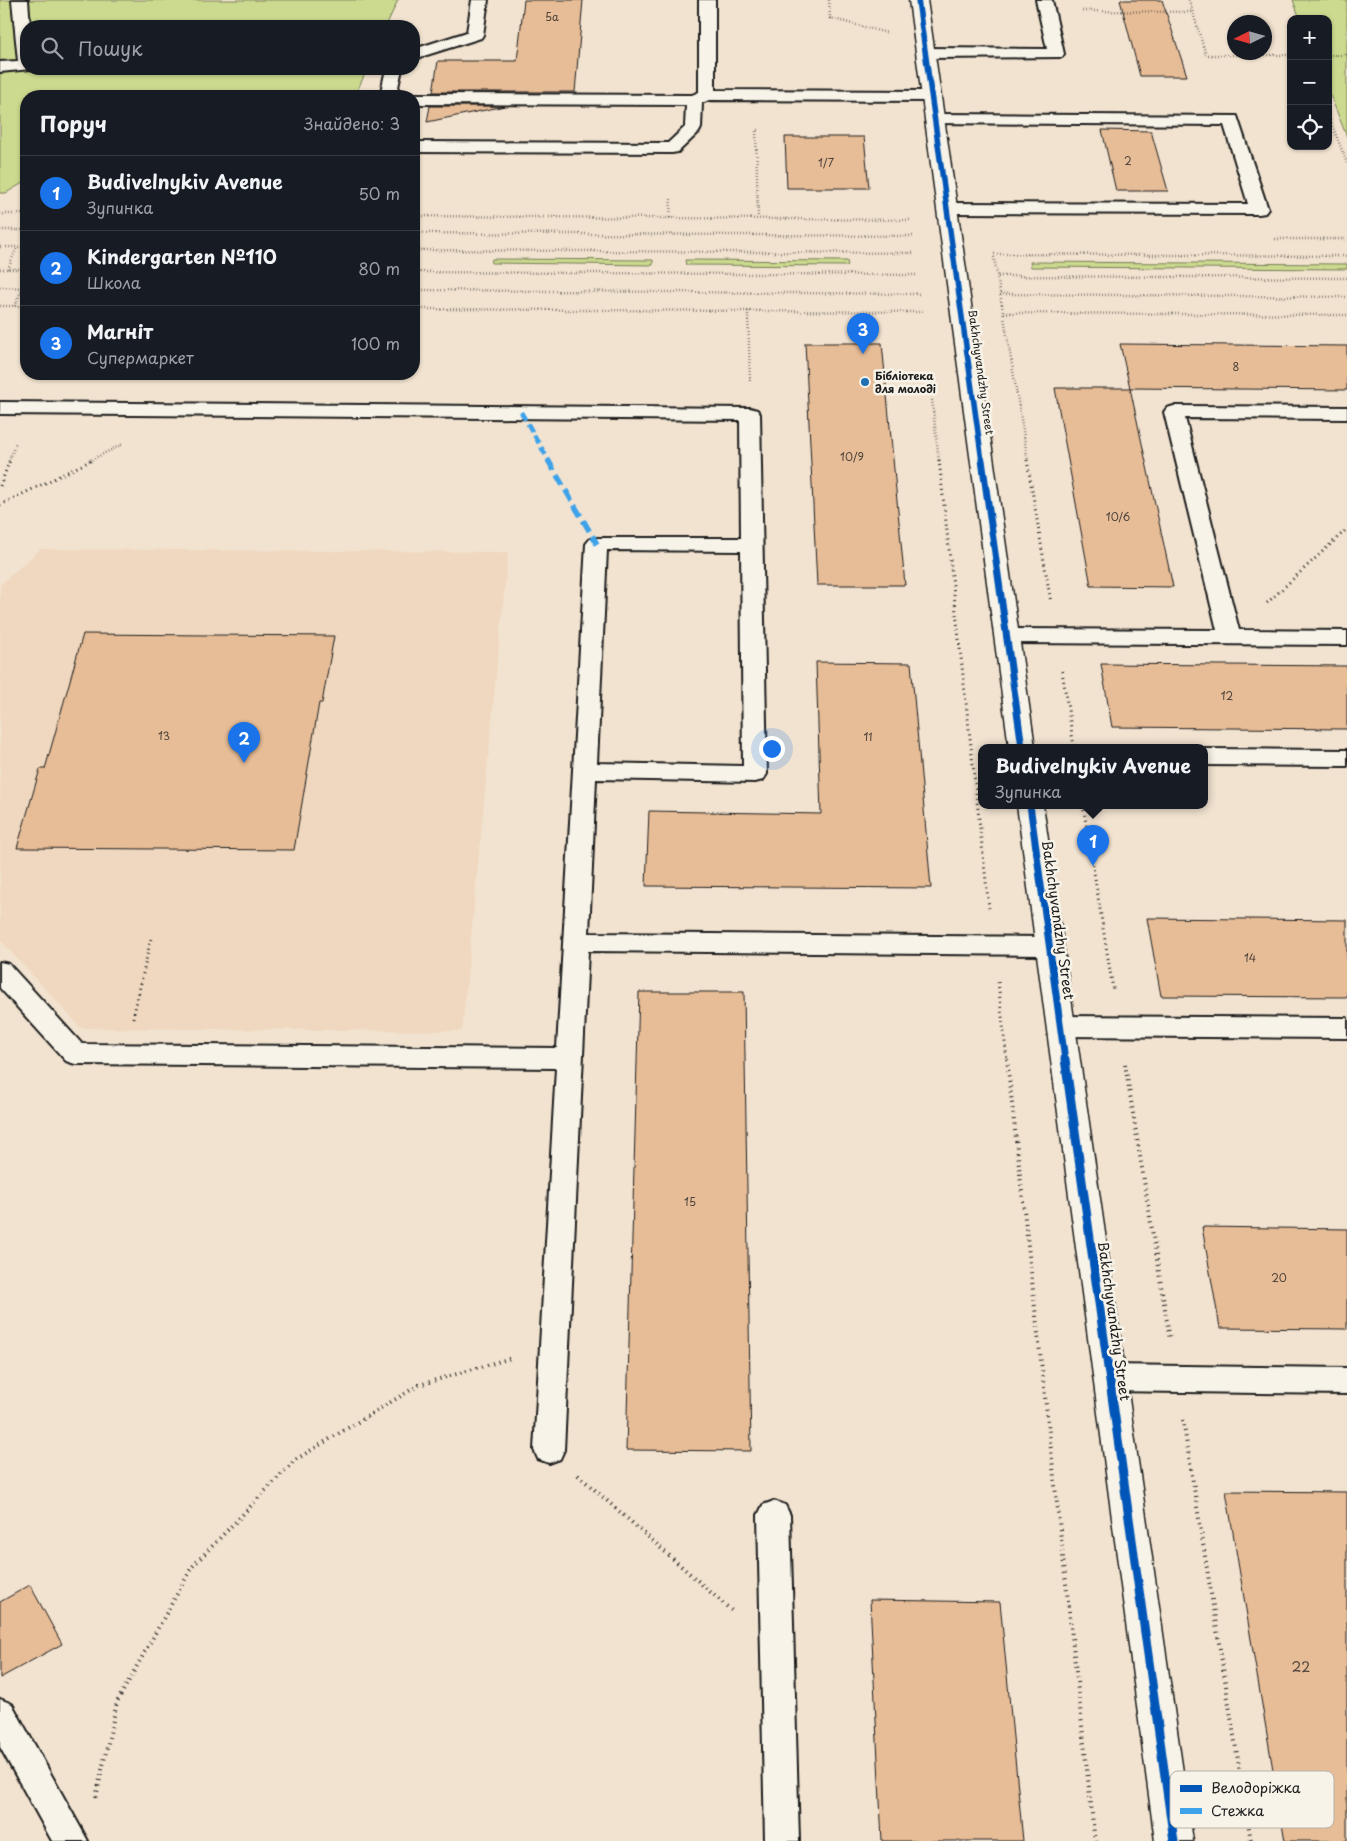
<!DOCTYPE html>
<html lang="uk">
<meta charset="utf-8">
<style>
:root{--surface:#171b24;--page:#20242c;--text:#f1f3f6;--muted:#9ea1a6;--line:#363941;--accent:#1a73e8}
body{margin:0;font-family:"Playpen Sans",sans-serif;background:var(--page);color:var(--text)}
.controls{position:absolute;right:15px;top:15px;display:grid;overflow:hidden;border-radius:10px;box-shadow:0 1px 4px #0004}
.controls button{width:45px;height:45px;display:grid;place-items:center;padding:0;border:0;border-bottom:1px solid var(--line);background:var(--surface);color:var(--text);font:25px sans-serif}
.compass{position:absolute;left:1227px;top:15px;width:45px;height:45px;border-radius:50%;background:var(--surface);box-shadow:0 1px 4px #0004;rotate:265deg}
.you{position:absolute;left:771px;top:748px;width:18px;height:18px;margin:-12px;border:4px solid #fff;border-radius:50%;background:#1a73e8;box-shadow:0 0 0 8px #1a73e833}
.badge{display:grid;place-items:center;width:32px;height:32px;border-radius:50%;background:var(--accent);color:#fff;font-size:16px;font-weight:700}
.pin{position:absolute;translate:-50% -41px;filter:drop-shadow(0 1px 2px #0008)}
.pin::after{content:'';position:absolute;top:26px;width:18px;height:15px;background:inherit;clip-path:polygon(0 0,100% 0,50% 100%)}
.popup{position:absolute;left:978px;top:744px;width:230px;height:65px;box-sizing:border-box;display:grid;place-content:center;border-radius:10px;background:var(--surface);filter:drop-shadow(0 1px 4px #0005);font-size:16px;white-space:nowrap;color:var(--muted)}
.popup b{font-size:19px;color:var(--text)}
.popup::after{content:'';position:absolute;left:50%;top:100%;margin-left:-10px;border:10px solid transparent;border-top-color:var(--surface)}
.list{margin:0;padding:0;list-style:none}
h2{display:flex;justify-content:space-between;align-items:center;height:65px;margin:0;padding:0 20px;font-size:21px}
h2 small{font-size:16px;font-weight:400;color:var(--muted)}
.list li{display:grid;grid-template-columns:32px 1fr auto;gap:15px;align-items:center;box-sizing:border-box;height:75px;padding:0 20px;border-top:1px solid var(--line)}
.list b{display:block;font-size:19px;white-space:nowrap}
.list p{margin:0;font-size:16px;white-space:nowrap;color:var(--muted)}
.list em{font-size:16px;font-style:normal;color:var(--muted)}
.icon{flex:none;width:28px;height:28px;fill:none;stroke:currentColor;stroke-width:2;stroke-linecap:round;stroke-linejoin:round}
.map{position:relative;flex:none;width:1347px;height:1841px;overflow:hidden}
.search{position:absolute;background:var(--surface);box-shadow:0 1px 4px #0004;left:20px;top:20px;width:400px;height:55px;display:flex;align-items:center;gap:12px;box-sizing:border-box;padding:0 18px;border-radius:20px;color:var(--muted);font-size:19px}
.panel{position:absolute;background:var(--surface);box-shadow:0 1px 4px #0004;left:20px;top:90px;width:400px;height:290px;border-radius:20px}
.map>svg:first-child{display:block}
.built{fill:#efd8bf}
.green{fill:#cbda8e;stroke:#747b55}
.building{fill:#e7bd97;stroke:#1c1c1c}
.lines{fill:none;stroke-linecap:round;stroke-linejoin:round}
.lane-casing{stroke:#1c1c1c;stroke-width:4}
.secondary-casing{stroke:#1c1c1c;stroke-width:3}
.path-far2{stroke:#1c1c1c;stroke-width:2.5;stroke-dasharray:0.5 2.5;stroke-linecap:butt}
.path-far1{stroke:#1c1c1c;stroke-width:3;stroke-dasharray:1 4;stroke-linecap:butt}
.path{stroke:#1c1c1c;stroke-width:4;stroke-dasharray:1 4.5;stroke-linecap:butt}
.lane{fill:#f7f3e8;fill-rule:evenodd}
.secondary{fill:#f7f3e8;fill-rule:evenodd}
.quiet-far1{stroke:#3da2ea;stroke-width:4.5;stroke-dasharray:9 4.5;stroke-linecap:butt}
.quiet{stroke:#3da2ea;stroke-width:5.5;stroke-dasharray:12 5.5;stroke-linecap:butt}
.cycleway-far2-casing{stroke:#f7f3e8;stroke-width:8}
.cycleway-far1-casing{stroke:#f7f3e8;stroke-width:10}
.cycleway-casing{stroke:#f7f3e8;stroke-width:12}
.cycleway-far2{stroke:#0057b8;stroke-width:5.5}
.cycleway-far1{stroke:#0057b8;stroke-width:7}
.cycleway{stroke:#0057b8;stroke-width:9}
.poi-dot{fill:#1f6fb2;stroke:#f7f3e8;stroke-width:2}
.labels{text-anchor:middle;stroke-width:5;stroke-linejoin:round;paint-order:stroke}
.number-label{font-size:11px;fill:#4f443b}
.far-street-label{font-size:11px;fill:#1c1c1c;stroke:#f7f3e8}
.far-poi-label{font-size:11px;font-weight:bold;fill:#1c1c1c;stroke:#f7f3e8;text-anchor:start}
.street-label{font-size:14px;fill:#1c1c1c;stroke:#f7f3e8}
.near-number-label{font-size:14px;fill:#4f443b}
.key{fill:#f7f3e8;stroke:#b5b2ab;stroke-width:1}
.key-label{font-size:14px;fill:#1c1c1c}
</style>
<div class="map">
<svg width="1347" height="1841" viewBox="0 0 1347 1841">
<rect width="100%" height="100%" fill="#f2e3d0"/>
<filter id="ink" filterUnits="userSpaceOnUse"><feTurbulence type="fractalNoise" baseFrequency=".02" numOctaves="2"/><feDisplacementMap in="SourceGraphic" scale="10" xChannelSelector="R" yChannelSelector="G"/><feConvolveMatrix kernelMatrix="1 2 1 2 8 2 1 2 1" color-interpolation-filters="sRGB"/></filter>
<g filter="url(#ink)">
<path class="built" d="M40 549 508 552 462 1031 81 1028 0 940V585Z"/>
<path class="green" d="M0 0H398L386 26H26V69H367L355 96H26V181L6 193H0Z
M1293 0H1347V137L1328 90V19H1300Z
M492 259 653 260V265L491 263Z
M685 260 847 261 848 266 686 265Z
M1030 262 1347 264V269L1031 267Z"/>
<path class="building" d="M524 0H583L575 92H433L438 61H517Z
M1120 0H1162L1187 76H1140Z
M430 106H505L427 122Z
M1102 130 1151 131 1168 191H1116Z
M785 137H864L869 188H787Z
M805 343H882L905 585H817Z
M1120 344 1347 346V390L1130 388 1173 587 1091 586 1055 388H1130Z
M83 634 334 636 322 703H319L294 850 17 848 40 769H45Z
M816 662 911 663 931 888 646 886 649 811 821 814Z
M1101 664 1347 666V729L1112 727Z
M1147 918 1347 920V997L1161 996Z
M639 992H744L751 1451 626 1450Z
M1202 1227 1347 1229V1329L1220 1328Z
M1226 1491 1347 1492V1841H1285Z
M30 1585 62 1644 0 1678V1602Z
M870 1600 1000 1602 1023 1841H882Z"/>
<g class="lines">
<defs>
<path id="lane" d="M12 0H28L30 26H26V69H31L0 72V62L18 61Z
M472 0H488L483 35 481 38 414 59V49L467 32Z
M699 0H715V90L932 91 938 92 940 96 938 100 932 101 709 100 702 103 701 128 699 132 678 152 672 153 414 152V142L668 143 685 127 686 105 414 104V96H408L414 94 692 95 699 92Z
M1036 0H1052L1064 54 1062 57 925 58 919 56 917 53 919 50 925 48 1047 49Z
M386 69H402L396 96H380Z
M935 114 1237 116 1268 209 1265 213 1259 214 947 213 941 212 938 208 941 204 947 203 1248 204 1224 125 929 123 927 119 929 115Z
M0 402 750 408 757 410 760 414 767 774 763 780 755 782 596 779 589 933 1049 937 1058 940 1062 946 1058 952 1049 955 588 951 564 1450 560 1459 549 1463 538 1459 534 1450 556 1068 75 1064 66 1061 0 988V962L9 964 82 1044 557 1048 586 544 590 539 597 538H741L740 420 0 414ZM607 550 741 551 743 766 597 763Z
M1174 406 1347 407V419L1185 418 1239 630 1347 631V645L1006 643 998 641 995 636 998 631 1006 629 1217 630 1164 412 1167 408Z
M1204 749 1347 750V766L1204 765Z
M1060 1016 1347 1018V1038L1060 1036 1051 1033 1047 1026 1051 1019Z
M1109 1365 1347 1368V1394L1109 1391 1099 1387 1094 1378 1099 1369Z
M774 1501 785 1505 790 1515 799 1841H765L758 1515 763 1505Z
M0 1699 12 1704 88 1841H52L0 1747Z"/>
<path id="secondary" d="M909 0H927L1035 747H1009Z
M1017 805H1043L1193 1841H1155Z"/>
</defs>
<use href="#lane" class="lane-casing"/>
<use href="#secondary" class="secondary-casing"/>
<path class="path-far2" d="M829 0 830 18 887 33
M1189 0 1206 55H1291
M1082 11 1192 12
M1328 55H1347
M1328 115 1347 163
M758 130H756L758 218
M0 214H26
M414 216 911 220
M670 218 671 197
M0 230H26
M414 233 913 236
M1275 239H1347
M0 247H26
M414 250 915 253
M994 254 1347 256
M994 257 1028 461
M0 269H26
M8 269 17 247
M414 272 918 275
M998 276 1347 278
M0 287 26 288
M414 290 920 294
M1000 294 1347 297
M0 306H26
M15 306 26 278
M414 309 923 312
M748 311 750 381
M1004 313 1347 315
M932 400 939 461
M9 461 16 442
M89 461 123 444"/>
<path class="path-far1" d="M939 460 989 908
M1027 460 1051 603
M0 486 10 460
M0 505 92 460
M1267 603 1347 529
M1062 671 1074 747
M1083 805 1113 989
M998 982 1007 1060
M133 1018 151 938"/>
<path class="path" d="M1007 1059 1095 1841
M1125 1064 1170 1340
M1183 1420 1251 1841
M578 1475 732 1611
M96 1797 117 1702 192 1567 295 1460 419 1385 511 1358"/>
<use href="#lane" class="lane"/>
<use href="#secondary" class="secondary"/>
<path class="quiet-far1" d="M521 412 549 461"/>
<path class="quiet" d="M548 460 597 544"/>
<defs>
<path id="cycleway-far2" d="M918 0 982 461"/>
<path id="cycleway-far1" d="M982 460 1022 747
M1030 805 1065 1060"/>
<path id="cycleway" d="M1065 1059 1174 1841"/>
</defs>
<use href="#cycleway-far2" class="cycleway-far2-casing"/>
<use href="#cycleway-far1" class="cycleway-far1-casing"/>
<use href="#cycleway" class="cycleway-casing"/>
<use href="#cycleway-far2" class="cycleway-far2"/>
<use href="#cycleway-far1" class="cycleway-far1"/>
<use href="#cycleway" class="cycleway"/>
</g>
</g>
<circle class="poi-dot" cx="865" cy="382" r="5"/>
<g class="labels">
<g class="number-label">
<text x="552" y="21">5а</text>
<text x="1128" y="165">2</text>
<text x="826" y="167">1/7</text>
<text x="1236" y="371">8</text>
<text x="852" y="461">10/9</text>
<text x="1118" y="521">10/6</text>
<text x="1227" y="700">12</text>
<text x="164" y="740">13</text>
<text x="868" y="741">11</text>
<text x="1250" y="962">14</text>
<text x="690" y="1206">15</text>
<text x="1279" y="1282">20</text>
</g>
<g class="far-street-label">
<text transform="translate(981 372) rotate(82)" y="4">Bakhchyvandzhy Street</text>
</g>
<g class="far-poi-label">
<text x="875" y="380">Бібліотека<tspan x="875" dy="13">для молоді</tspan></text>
</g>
<g class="street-label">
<text transform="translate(1058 920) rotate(82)" y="5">Bakhchyvandzhy Street</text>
<text transform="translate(1114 1321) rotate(82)" y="5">Bakhchyvandzhy Street</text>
</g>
<g class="near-number-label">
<text x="1301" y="1672">22</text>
</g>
</g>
<rect x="1170" y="1771" width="164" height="57" rx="8" class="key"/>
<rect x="1180" y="1785" width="22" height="7" fill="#0057b8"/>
<rect x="1180" y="1808" width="22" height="6" fill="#3da2ea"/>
<g class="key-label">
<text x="1211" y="1793">Велодоріжка</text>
<text x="1211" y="1816">Стежка</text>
</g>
</svg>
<div class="controls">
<button>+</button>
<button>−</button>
<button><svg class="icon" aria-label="locate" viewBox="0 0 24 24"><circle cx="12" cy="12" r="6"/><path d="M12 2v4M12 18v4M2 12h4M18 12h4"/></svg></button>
</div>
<svg class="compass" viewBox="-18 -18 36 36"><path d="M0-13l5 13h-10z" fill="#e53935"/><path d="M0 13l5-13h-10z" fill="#9ea1a6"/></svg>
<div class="you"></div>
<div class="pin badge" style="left:1093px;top:866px">1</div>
<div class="popup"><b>Budivelnykiv Avenue</b>Зупинка</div>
<div class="pin badge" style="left:244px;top:763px">2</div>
<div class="pin badge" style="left:863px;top:354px">3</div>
<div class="search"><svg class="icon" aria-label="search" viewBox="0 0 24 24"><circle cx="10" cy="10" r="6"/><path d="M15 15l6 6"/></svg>Пошук</div>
<section class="panel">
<h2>Поруч<small>Знайдено: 3</small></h2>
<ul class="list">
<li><span class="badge">1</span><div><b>Budivelnykiv Avenue</b><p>Зупинка</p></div><em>50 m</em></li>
<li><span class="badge">2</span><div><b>Kindergarten №110</b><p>Школа</p></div><em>80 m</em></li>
<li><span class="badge">3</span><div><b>Магніт</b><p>Супермаркет</p></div><em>100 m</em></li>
</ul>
</section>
</div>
